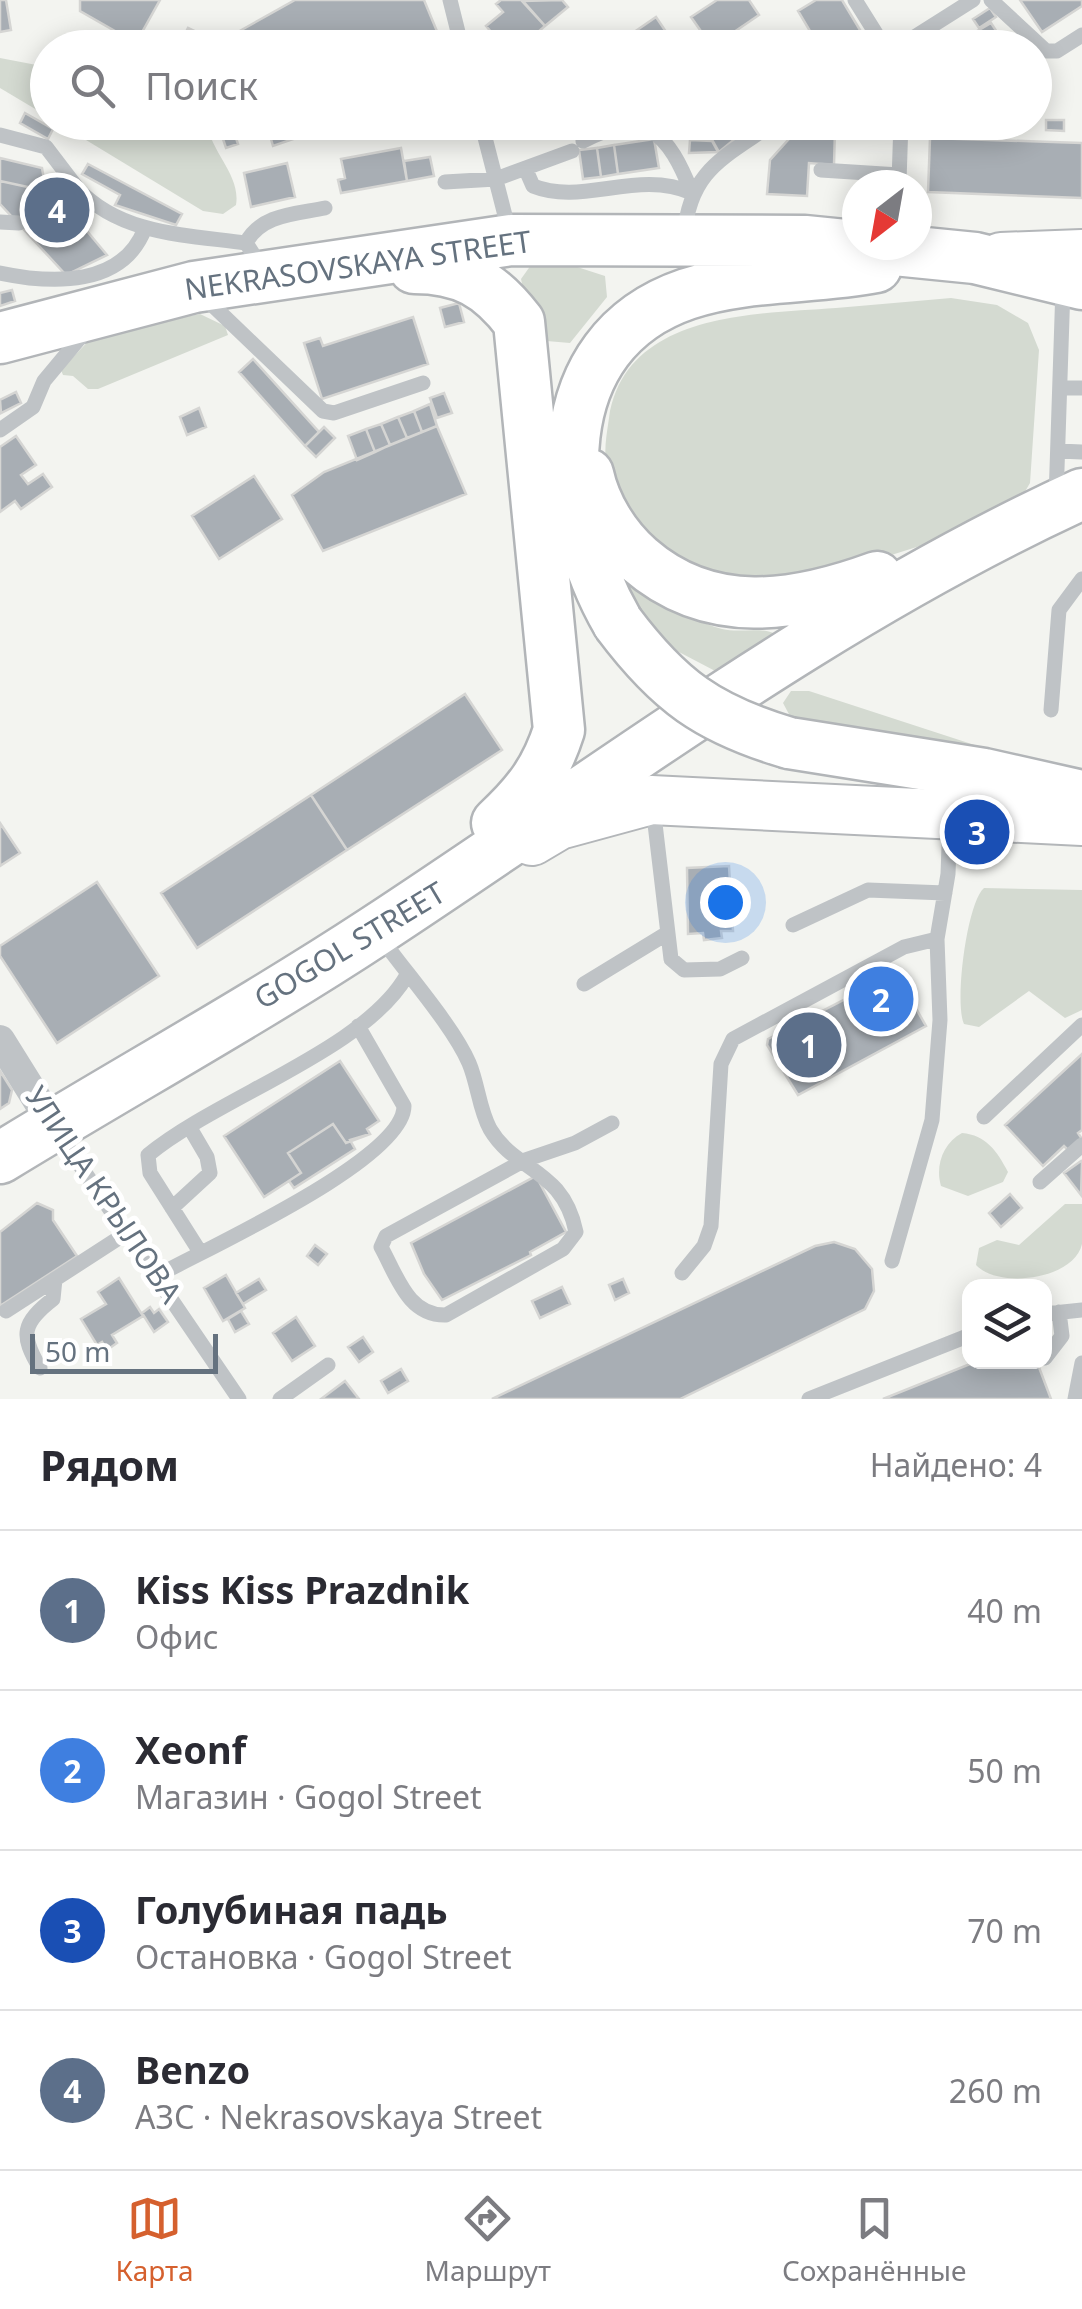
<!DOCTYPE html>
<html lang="ru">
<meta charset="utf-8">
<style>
:root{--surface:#fff;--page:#f2f2f3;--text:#2b2b33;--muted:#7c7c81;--line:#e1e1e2;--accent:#d5602e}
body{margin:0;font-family:"Noto Sans",sans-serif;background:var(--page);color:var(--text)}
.controls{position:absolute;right:30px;bottom:30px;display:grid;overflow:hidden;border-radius:20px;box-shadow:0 5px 25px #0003}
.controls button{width:90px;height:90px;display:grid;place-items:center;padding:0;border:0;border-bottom:2px solid var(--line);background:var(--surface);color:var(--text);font:50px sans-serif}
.compass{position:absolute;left:842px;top:170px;width:90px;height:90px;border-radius:50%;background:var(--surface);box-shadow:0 5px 25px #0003;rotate:211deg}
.scale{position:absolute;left:30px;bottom:25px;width:188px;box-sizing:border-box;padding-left:10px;border:5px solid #65727f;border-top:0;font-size:28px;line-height:35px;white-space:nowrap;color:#65727f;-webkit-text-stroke:8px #fff;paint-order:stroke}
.you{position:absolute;left:725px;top:902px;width:35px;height:35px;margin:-25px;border:8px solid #fff;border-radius:50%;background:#1a73e8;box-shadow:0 0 0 15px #1a73e833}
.badge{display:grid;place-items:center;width:65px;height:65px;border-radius:50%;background:var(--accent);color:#fff;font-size:32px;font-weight:700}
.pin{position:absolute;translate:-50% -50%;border:5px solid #fff;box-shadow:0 2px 10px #0006}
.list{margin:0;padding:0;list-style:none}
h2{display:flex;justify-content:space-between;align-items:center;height:130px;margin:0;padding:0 40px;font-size:42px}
h2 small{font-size:32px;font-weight:400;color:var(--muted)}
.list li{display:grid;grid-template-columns:65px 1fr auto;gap:30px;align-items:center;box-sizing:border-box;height:160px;padding:0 40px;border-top:2px solid var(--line)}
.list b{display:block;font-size:38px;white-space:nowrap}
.list p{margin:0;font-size:32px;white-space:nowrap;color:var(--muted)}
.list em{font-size:32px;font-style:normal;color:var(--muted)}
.icon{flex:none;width:55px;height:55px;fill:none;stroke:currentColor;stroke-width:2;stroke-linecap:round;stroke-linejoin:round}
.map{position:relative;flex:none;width:1082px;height:1399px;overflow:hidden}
.search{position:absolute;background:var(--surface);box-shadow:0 5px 25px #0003;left:30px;right:30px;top:30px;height:110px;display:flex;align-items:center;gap:25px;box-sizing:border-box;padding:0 35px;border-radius:55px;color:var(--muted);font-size:38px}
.sheet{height:770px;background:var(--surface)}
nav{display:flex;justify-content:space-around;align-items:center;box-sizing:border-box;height:140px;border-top:2px solid var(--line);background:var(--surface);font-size:28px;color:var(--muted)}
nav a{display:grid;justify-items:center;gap:5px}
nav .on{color:var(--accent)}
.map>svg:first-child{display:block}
.green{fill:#d4dad1}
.building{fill:#a8aeb4;stroke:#d5d5d3;stroke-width:2.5}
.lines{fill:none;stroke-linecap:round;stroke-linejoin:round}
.primary-casing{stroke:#b3b6b9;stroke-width:52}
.trunk-casing{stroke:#b2b5b8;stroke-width:55}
.service{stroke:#bfc3c6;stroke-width:15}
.minor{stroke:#bfc3c6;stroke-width:30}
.primary{stroke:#fff;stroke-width:48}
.trunk{stroke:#fff;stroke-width:50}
.trunk-bridge-casing{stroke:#b2b5b8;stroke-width:55;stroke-linecap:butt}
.trunk-bridge{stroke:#fff;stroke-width:50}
.labels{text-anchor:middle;stroke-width:10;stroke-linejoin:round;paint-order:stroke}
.street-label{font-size:30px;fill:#65727f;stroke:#fff}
</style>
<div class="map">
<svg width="1082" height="1399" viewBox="0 0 1082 1399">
<rect width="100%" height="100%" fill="#f3f4f0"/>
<path class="green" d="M0 58 47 67V116L0 88Z
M58 123H207C211 153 241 175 236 205L223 214 203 211Z
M531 265H571L605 276 607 297 570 343 535 340 521 279Z
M951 298 997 305 1028 323 1039 350 1030 483 1016 507 983 526 784 589 755 590 646 546C634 525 618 502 610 478 602 458 606 439 609 418 625 312 755 314 836 308 875 305 913 301 951 298Z
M200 314 225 326 228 335 98 389H88L73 376 63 375 61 370 95 334Z
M615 565C649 590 681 618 722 629 742 634 767 624 783 639L719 673 677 651 634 612Z
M791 691H809L993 751 791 718 783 703Z
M984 888 1082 890V1010L1065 1018 1029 991 979 1027 964 1024C954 1003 967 902 984 888Z
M962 1133C986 1135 997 1151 1008 1172L1003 1182 968 1196 941 1186C935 1166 943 1143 962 1133Z
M1065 1204H1082C1082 1216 1082 1232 1082 1244 1074 1280 998 1289 976 1265L979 1248 997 1240 1019 1245Z"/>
<path class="building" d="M0 0H6L11 30 0 32Z
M80 0H160L136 43 80 11Z
M295 0H424L441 41 423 48H240L236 33Z
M501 0H522L545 26 520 48H505L486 26 503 12 496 4Z
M562 0 568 7 545 26 522 1Z
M717 0H749L759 15 712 47 691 17Z
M816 0H842L869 45 820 48 798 11Z
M1020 0H1082V6L1042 32Z
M990 8 996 17 979 28 973 19Z
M656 17 677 48H611Z
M991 23 997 32 980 42 974 33Z
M188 28 207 37 202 48H178Z
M950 32 964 48H933Z
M25 113 53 129 48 139 20 123Z
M1046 120H1064V131L1046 130Z
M266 122H343L273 146Z
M566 122H596L573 135Z
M735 122 742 133 719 152 710 136Z
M232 126 238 144 226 148 220 130Z
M798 129H835L834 165 809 163 807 196 767 194 770 160Z
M930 138 1082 143V198L928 192Z
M654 139 659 168 618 174 614 145Z
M690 140 712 141 718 152 689 153Z
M614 145 618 174 601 177 597 148Z
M401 148 407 181 341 193 338 180 345 178 341 159Z
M597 148 601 177 583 179 579 150Z
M430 157 434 176 407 181 404 161Z
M0 158 42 168 46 191 0 181Z
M287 163 295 197 251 207 244 173Z
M88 164 182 214 176 225 115 205 120 195 82 174Z
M0 181 46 191 66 206 107 255 66 275 0 204Z
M12 290 15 301 0 306V293Z
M459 303 464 322 445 327 440 308Z
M413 317 428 364 322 399 304 343 320 338 323 346Z
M253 359 319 432 305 446 239 372Z
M16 392 21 403 1 413 0 400Z
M444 393 452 413 437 418 430 398Z
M430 404 437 426 422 432 414 411Z
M199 408 206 427 187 435 180 417Z
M414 411 422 432 407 438 398 417Z
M398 417 407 438 390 445 381 424Z
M381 424 390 445 375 452 366 429Z
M437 426 466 494 323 551 292 495 324 472Z
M324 427 335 438 316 457 305 446Z
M366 429 375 452 357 460 348 436Z
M16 436 36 465 21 475 28 484 43 474 52 487 21 509 15 501 0 512V447Z
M254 476 282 519 219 559 192 516Z
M465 694 502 750 347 850 311 795Z
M311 795 347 850 197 948 161 893Z
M0 823 20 853 0 866Z
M729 866 733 931H721L722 938 704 940 703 933 688 934 687 868Z
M97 882 159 976 57 1043 0 956V946Z
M890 976 905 989 926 1026 798 1095 767 1045 768 1039Z
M1082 1054V1130L1078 1133 1082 1139 1069 1151 1064 1146 1043 1166 1005 1125Z
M340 1061 379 1121 367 1129 370 1134 350 1140 355 1149 294 1188 289 1181 264 1197 224 1136Z
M340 1061 379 1121 367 1129 370 1134 346 1143 333 1124 288 1153 301 1173 264 1197 224 1136Z
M0 1071 12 1090 9 1103 0 1109Z
M1081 1161 1082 1163 1081 1195 1064 1173Z
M536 1176 566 1232 530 1252 531 1255 442 1300 424 1274 411 1243Z
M1010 1194 1022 1208 1001 1227 989 1213Z
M37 1203 53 1210V1220L77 1256 0 1306V1232Z
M834 1242 855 1249 872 1269 874 1291 865 1309 680 1399H492L815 1246Z
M315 1245 327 1254 318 1265 307 1256Z
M226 1275 245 1308 223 1321 204 1288Z
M119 1278 143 1316 112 1335 117 1343 107 1350 102 1342 97 1345 81 1319 106 1304 98 1292Z
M259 1279 266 1290 243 1304 236 1293Z
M623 1279 629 1293 615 1300 609 1285Z
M562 1287 570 1304 540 1318 532 1301Z
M150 1307 154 1313 159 1309 168 1322 154 1332 142 1313Z
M241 1311 249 1324 235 1332 228 1319Z
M296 1317 315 1346 292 1361 273 1333Z
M363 1337 373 1352 359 1362 348 1347Z
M975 1362H1037L1051 1399H883Z
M401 1369 408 1381 388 1393 381 1381Z
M345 1381 359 1399H321Z"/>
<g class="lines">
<defs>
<path id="primary" d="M1001 257 1082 254
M532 841 559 825 651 800 1082 821"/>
<path id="trunk" d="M414 268C462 268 490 284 519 322L559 730C546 771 528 794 497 823
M0 338 194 287 511 240 805 241 975 258 1082 284
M588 474C595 506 614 537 639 559 710 621 795 607 877 577
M618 623C554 513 543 343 687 294 747 274 815 279 876 267
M789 743 984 774 1082 796
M0 1158C124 1082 253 1011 375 931 607 779 828 610 1082 494"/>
</defs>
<use href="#primary" class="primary-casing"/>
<use href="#trunk" class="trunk-casing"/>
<path class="service" d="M450 0 462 48
M855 0 885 48
M991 0 1046 51H1057L1082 35
M897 48 973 0
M481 122 510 235
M0 135 46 147 78 189
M583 141C647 108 668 133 692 193
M526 170 533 186C583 206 637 169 692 193
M821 170 899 175
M899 181 901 122
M445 182 496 179 572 151
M66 206 78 189C121 235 188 235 246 243L262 268
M0 222 19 223
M684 236C690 169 724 158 775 122
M246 243C261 214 296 214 325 208
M0 273C52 284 123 287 145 228
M203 296 323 411 334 413 423 383
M1060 388H1082
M0 430 33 407 44 381 89 327
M1059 451 1082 452
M1056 499 1063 287
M1051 710 1059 610 1082 579
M653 807 671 959 684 970 720 969 742 958
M793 925 868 890 945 893
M381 938C406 973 453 1026 469 1063 478 1084 479 1109 490 1129 515 1172 563 1168 576 1232L563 1249 446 1315C408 1316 397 1276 381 1247L386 1236 525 1160 575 1143 612 1123
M584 984 666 934
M984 1117 1082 1025
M58 1133 239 1399
M1040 1182 1082 1145
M172 1208 210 1173 207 1157 190 1128
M200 1252 150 1173 148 1155C218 1097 365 1050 407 975
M892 1261 932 1120 940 1020 937 939 948 874 950 818
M682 1273 704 1246 711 1226 721 1064 733 1039 904 947 937 939
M155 1277C203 1250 404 1160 404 1106L358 1026
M6 1311 125 1234
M1044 1314 1082 1310
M1045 1358 1062 1336 1059 1312
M40 1368C20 1335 22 1323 53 1299L55 1279
M280 1399 328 1365
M809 1399 970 1335
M1075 1399 1082 1363"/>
<path class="minor" d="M0 1040 53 1125"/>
<use href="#primary" class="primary"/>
<use href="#trunk" class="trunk"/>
<defs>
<path id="trunk-bridge" d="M618 623C669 691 708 719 789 743"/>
</defs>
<use href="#trunk-bridge" class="trunk-bridge-casing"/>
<use href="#trunk-bridge" class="trunk-bridge"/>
</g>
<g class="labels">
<g class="street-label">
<text transform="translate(358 266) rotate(-8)" y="10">NEKRASOVSKAYA STREET</text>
<text transform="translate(350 946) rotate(-31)" y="10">GOGOL STREET</text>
<text transform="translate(103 1195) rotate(56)" y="10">УЛИЦА КРЫЛОВА</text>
</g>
</g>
</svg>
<div class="controls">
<button><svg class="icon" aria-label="layers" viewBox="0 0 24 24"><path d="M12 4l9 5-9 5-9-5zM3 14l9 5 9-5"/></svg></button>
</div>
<svg class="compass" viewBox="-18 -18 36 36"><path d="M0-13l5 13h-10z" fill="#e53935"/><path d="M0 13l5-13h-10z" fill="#7c7c81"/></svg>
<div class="scale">50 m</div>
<div class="you"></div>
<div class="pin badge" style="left:809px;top:1045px;background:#5c6f8a">1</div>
<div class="pin badge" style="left:881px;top:999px;background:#3f7fe0">2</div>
<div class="pin badge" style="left:977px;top:832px;background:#1a4fb4">3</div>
<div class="pin badge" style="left:57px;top:210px;background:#5c6f8a">4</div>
<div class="search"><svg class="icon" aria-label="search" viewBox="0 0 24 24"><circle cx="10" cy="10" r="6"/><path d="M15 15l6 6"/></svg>Поиск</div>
</div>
<section class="sheet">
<h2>Рядом<small>Найдено: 4</small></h2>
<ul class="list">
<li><span class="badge" style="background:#5c6f8a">1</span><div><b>Kiss Kiss Prazdnik</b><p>Офис</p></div><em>40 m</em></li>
<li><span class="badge" style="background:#3f7fe0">2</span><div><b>Xeonf</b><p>Магазин · Gogol Street</p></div><em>50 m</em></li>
<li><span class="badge" style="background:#1a4fb4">3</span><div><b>Голубиная падь</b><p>Остановка · Gogol Street</p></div><em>70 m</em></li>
<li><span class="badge" style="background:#5c6f8a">4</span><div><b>Benzo</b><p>АЗС · Nekrasovskaya Street</p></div><em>260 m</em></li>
</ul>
</section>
<nav>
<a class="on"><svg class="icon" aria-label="map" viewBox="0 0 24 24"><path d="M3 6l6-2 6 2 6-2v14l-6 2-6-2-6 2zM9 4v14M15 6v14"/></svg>Карта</a>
<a><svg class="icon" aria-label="directions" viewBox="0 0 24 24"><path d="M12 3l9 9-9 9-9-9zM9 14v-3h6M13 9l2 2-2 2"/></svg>Маршрут</a>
<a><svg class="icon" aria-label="saved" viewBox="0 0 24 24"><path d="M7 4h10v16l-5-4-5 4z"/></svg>Сохранённые</a>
</nav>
